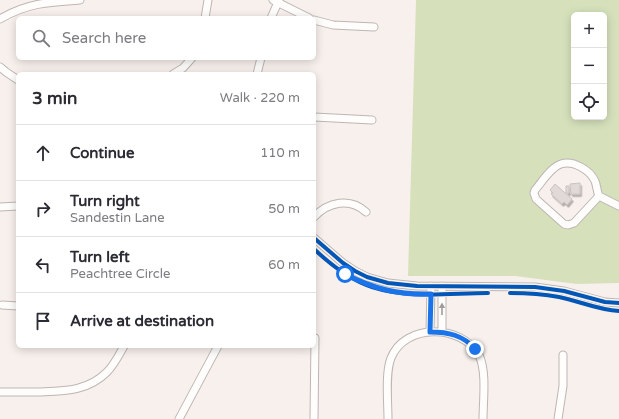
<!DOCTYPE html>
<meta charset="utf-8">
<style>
:root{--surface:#fff;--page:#f2f2f3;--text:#2b2b33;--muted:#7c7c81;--line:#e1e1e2}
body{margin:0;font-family:"Varela Round",sans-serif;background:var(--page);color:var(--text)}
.controls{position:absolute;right:12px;top:12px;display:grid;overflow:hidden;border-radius:6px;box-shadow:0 2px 10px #0003}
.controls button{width:36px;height:36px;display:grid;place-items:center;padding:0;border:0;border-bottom:1px solid var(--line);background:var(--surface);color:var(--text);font:20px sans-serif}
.stop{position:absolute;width:12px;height:12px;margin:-9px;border:3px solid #1a73e8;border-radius:50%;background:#fff}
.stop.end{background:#1a73e8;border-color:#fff;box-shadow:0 1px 4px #0008}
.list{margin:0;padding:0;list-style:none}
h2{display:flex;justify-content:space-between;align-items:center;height:52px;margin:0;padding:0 16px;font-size:17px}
h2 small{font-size:13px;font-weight:400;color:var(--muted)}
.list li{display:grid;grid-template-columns:26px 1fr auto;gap:12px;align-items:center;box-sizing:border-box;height:56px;padding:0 16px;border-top:1px solid var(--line)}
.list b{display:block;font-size:15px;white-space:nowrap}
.list p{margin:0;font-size:13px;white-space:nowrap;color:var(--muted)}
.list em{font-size:13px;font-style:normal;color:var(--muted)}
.icon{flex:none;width:22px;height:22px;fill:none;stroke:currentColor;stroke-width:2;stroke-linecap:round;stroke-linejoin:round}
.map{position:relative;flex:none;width:619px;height:419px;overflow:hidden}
.search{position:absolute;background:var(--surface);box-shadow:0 2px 10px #0003;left:16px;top:16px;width:300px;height:44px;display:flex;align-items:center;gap:10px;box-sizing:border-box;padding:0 14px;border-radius:6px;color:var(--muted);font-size:15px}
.panel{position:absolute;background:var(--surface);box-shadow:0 2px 10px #0003;left:16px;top:72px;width:300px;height:276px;border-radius:6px}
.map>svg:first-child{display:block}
.green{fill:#d6e1bc;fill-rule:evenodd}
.building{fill:#e1d9d7;stroke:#c9c2c0;filter:url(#shadow)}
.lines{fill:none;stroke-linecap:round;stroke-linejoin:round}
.minor-casing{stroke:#bdb6b3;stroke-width:9}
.minor{stroke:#fefdfc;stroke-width:7}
.cycleway-casing{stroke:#fdefe8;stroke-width:6}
.cycleway{stroke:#0057b8;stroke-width:4}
.oneway{fill:#a09c9a}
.route{stroke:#1a73e8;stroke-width:5}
</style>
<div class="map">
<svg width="619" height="419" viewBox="0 0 619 419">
<defs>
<filter id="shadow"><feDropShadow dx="1.5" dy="2.5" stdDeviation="0" flood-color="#0004"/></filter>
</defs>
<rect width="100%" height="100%" fill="#f8f0ed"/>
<path class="green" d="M416 0H619V283L577 284 515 276H408ZM574 15H604V117H574ZM578 162 602 194 597 202 571 228H567L532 201 530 195 532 188 555 164Z"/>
<path class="building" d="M580 183V194H571L570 184Z
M555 184 572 199 567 205 564 202 562 204 551 194 553 193 550 190Z
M566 186H569V193H566Z"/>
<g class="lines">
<defs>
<path id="minor" d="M273 0 309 18
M205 18 208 0
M271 18 279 0
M0 19C27 3 49 2 80 0
M314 20 333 25 374 27
M0 67 6 72 18 80
M173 74 183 68 192 58
M257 74 261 58
M314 117 372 120
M599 196 574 223 568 225 564 224 536 199 534 193 535 190C542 182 551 167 561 164 573 160 590 170 595 181 597 186 597 192 599 196L619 206
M0 207 18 206
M314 217C328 202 350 197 366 212
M314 238 343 263 355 271 367 277 388 283 417 286 535 287 564 291 605 302 619 303
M2 305 18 306
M430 332 431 286
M442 332V286
M0 392C14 392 27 392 41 392 65 391 88 391 107 372 114 365 119 355 124 346
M179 419 218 346
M314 419 315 338
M388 419C388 402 385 373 391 358 405 323 461 324 479 355 487 372 483 401 483 419
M558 419 563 386V355"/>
</defs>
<use href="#minor" class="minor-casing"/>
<use href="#minor" class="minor"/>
<defs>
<path id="cycleway" d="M314 238 343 263 355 271 367 277 388 283 417 286 535 287 564 291 605 302 619 303
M314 249C331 265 350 280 372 287 409 299 450 293 488 293
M510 293C526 293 543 294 559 297 579 301 598 310 619 311"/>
</defs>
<use href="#cycleway" class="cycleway-casing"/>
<use href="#cycleway" class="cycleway"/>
</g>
<defs><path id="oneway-solid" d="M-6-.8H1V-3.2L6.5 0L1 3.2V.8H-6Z"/></defs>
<use class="oneway" href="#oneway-solid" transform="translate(442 309) rotate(-90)"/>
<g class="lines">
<path class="route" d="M345 274C374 289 398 295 431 294L430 332C448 332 463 335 475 349"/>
</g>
</svg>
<div class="controls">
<button>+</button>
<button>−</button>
<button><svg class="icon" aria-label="locate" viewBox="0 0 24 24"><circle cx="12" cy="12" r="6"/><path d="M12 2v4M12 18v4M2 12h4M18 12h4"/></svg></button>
</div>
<div class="stop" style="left:345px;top:274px"></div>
<div class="stop end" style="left:475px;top:349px"></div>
<div class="search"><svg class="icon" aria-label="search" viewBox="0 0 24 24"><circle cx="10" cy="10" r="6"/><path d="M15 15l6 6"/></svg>Search here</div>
<section class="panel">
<h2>3 min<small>Walk · 220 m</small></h2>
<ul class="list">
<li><svg class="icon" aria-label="ahead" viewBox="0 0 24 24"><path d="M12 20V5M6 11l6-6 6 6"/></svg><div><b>Continue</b></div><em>110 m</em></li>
<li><svg class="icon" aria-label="right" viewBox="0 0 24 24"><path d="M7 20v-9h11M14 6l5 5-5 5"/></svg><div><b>Turn right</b><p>Sandestin Lane</p></div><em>50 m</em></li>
<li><svg class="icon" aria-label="left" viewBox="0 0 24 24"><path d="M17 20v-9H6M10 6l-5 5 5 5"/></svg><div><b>Turn left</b><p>Peachtree Circle</p></div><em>60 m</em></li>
<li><svg class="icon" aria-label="arrive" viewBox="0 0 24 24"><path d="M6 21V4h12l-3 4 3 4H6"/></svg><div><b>Arrive at destination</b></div></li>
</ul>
</section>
</div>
